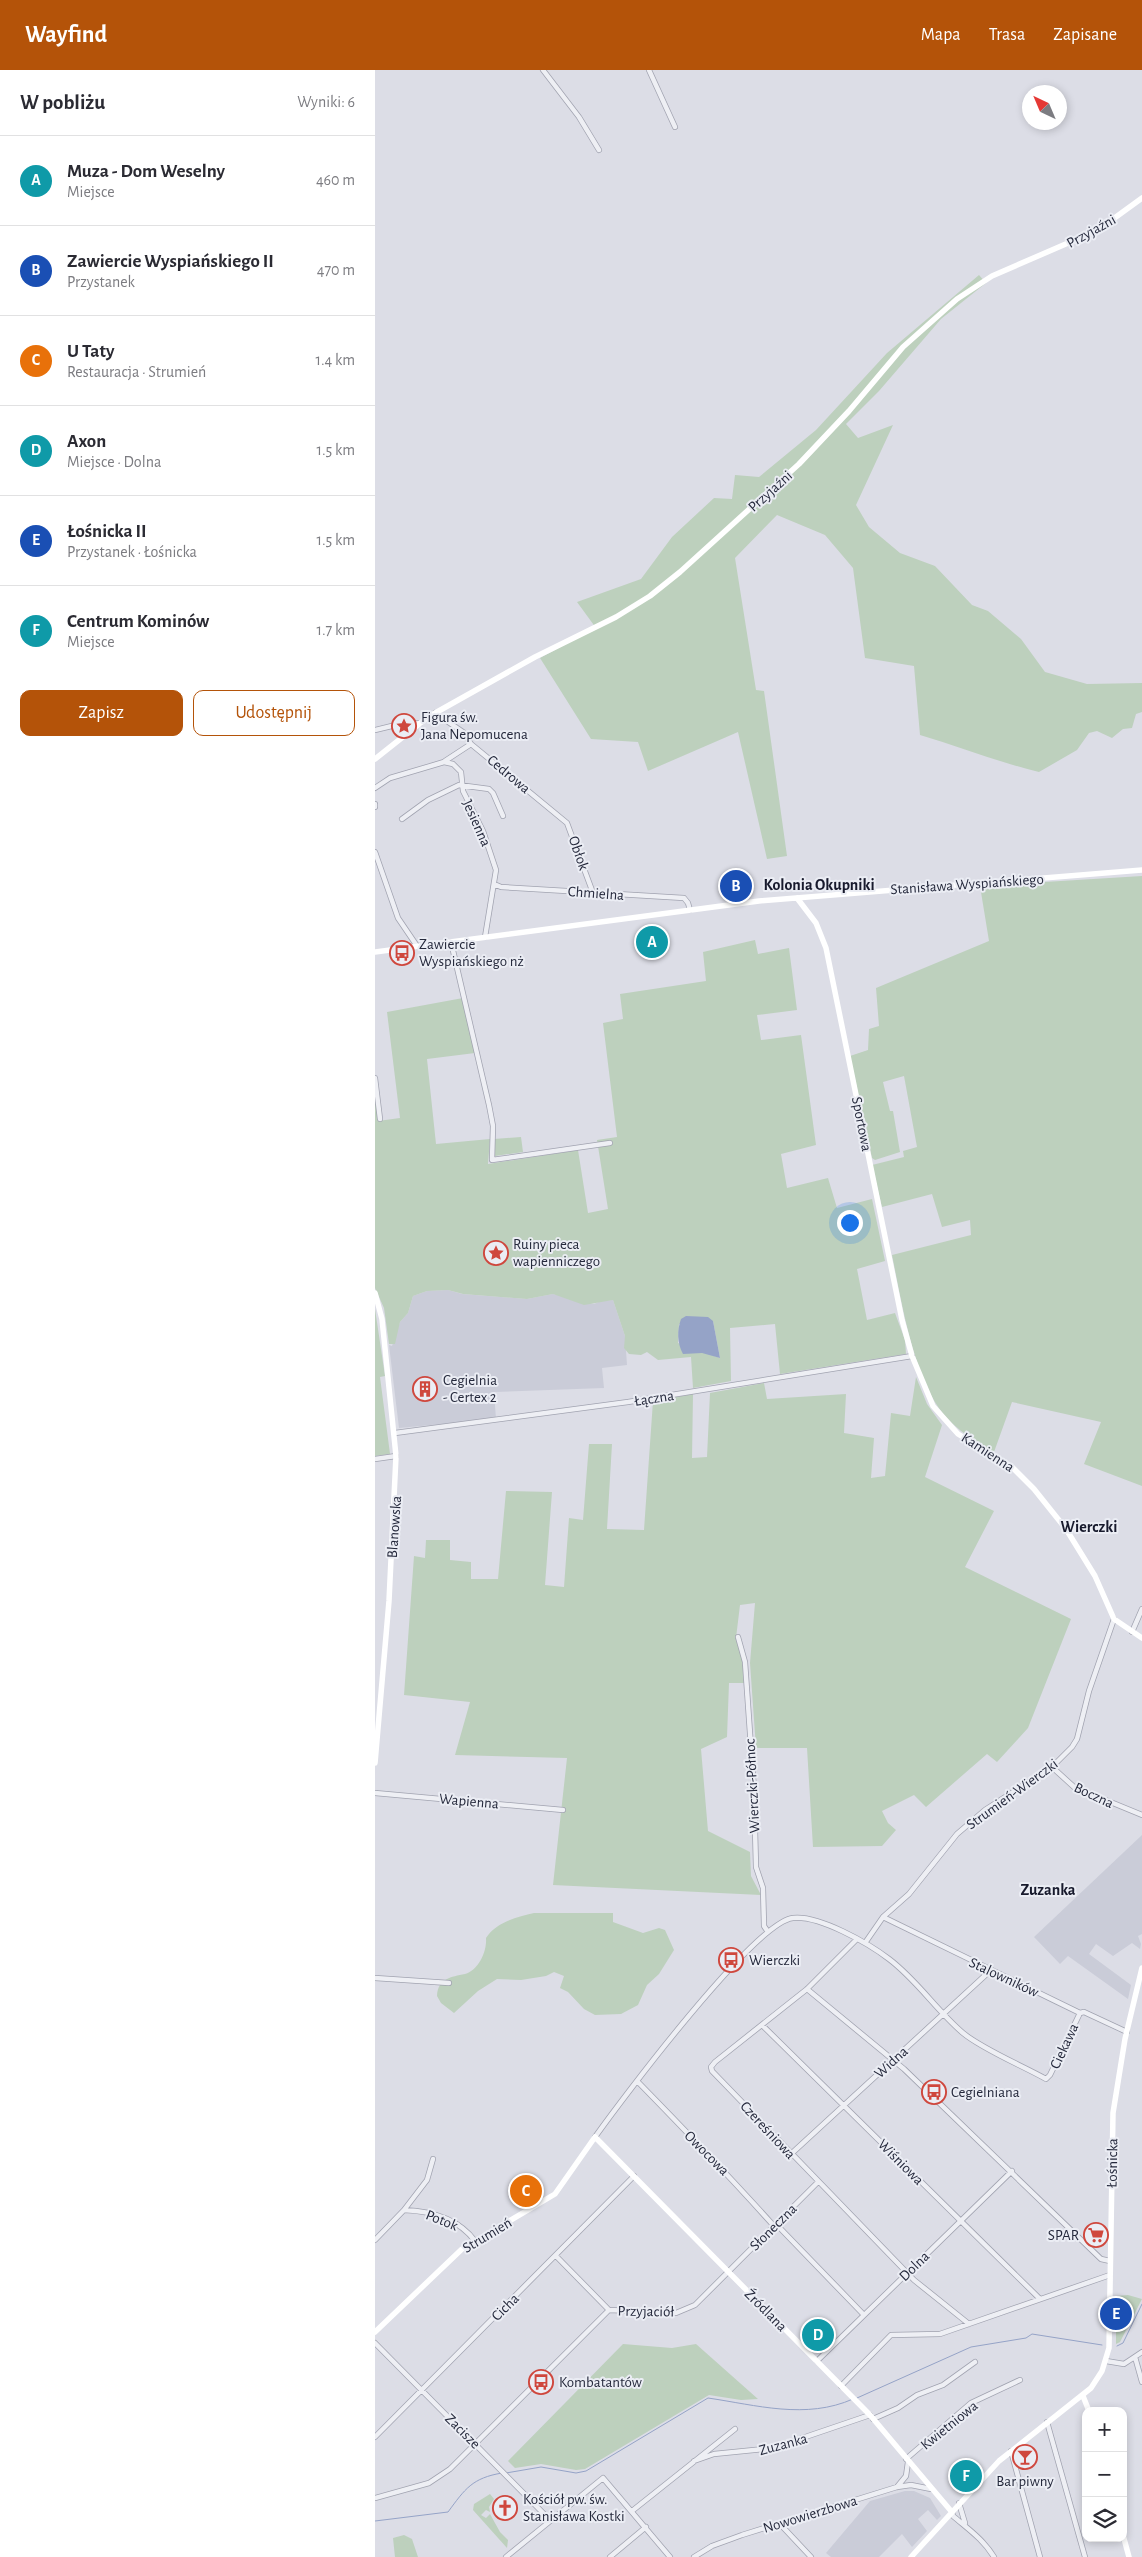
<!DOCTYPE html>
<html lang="pl">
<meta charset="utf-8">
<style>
:root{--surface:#fff;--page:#f2f2f3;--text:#2b2b33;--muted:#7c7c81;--line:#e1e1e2;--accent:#b45309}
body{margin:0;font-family:"Alegreya Sans",sans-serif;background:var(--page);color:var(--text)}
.controls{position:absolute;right:15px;bottom:15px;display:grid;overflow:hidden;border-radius:10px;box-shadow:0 2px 8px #0003}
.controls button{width:45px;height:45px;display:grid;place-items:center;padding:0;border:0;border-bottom:1px solid var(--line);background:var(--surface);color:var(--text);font:25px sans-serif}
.compass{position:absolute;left:647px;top:15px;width:45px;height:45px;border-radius:50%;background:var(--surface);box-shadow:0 2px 8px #0003;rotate:316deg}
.you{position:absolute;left:474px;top:1152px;width:18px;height:18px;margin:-12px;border:4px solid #fff;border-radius:50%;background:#1a73e8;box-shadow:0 0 0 8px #1a73e833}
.badge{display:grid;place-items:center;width:32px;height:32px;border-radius:50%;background:var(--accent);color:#fff;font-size:16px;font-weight:700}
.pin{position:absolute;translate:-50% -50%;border:2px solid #fff;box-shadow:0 1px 5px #0006}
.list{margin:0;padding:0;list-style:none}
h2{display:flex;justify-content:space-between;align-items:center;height:65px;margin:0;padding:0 20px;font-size:21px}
h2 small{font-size:16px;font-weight:400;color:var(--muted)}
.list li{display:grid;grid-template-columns:32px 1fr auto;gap:15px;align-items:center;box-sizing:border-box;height:90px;padding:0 20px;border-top:1px solid var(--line)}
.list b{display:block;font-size:19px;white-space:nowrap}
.list p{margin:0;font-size:16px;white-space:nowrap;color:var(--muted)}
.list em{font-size:16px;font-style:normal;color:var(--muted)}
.actions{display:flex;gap:10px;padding:15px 20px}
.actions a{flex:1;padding:11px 0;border:1px solid var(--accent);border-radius:10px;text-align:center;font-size:18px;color:var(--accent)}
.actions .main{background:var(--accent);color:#fff}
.icon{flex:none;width:28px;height:28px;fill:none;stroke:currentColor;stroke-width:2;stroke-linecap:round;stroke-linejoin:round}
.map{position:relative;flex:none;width:767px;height:2487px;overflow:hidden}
header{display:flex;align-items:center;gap:30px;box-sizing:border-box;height:70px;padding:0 25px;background:var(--accent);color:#fff}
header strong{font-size:24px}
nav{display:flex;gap:28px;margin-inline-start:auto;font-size:18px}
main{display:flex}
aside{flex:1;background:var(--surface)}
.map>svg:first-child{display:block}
.built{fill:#caccd8}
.green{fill:#bdd0bd;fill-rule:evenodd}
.water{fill:#95a3c7}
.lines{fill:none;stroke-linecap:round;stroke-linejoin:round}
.stream{stroke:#95a3c7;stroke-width:1}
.street-casing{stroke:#a1a3b0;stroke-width:6}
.street{stroke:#eeeff4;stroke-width:4.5}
.secondary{stroke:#fff;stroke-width:5.5}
.labels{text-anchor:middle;stroke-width:4;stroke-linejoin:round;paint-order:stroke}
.street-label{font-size:15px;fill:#25293c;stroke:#ebedf4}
.poi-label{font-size:15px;fill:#25293c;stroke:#ebedf4;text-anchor:start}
.neighbourhood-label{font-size:16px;font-weight:bold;fill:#181a2d;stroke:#ebedf4}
</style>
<header>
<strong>Wayfind</strong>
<nav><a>Mapa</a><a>Trasa</a><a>Zapisane</a></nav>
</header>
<main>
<aside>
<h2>W pobliżu<small>Wyniki: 6</small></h2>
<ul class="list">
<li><span class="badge" style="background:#0f9aa8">A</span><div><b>Muza - Dom Weselny</b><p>Miejsce</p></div><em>460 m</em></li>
<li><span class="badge" style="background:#1a4fb4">B</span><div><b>Zawiercie Wyspiańskiego II</b><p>Przystanek</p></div><em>470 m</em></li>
<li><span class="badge" style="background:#e8710a">C</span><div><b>U Taty</b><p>Restauracja · Strumień</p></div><em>1.4 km</em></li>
<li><span class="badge" style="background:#0f9aa8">D</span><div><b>Axon</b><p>Miejsce · Dolna</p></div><em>1.5 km</em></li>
<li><span class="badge" style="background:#1a4fb4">E</span><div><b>Łośnicka II</b><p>Przystanek · Łośnicka</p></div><em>1.5 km</em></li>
<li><span class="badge" style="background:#0f9aa8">F</span><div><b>Centrum Kominów</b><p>Miejsce</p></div><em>1.7 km</em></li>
</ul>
<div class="actions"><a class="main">Zapisz</a><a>Udostępnij</a></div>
</aside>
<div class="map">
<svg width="767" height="2487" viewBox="0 0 767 2487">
<rect width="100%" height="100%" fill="#dcdde6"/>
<path class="built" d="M73 1220 87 1224 152 1229 178 1224 219 1234 226 1231 238 1230 250 1266 252 1295 227 1298 229 1318 119 1322 121 1349 24 1358 14 1275 17 1276 25 1252 33 1243 38 1226 52 1221Z
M767 1765V1864L763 1866 766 1874 765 1879 757 1873 738 1886 721 1874 714 1884 756 1915 753 1929 693 1886 685 1894 659 1867Z
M530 2421H539L555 2428 566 2446 562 2450 553 2440 543 2449 552 2461 537 2477 527 2464 504 2487H456L451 2483 495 2431Z"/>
<path class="green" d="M604 205 611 213 566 249 504 321 471 354 483 368 518 355 481 435 494 457 525 483 560 496 597 535 613 541 646 569 670 602 712 614 767 613V642L761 644 757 658 748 659 737 668 722 661 714 663 702 680 664 702C623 692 585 677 545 665L539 596 490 588 478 498 450 465 402 445 360 488 381 620 389 621 412 786 392 789 363 662 273 701 263 672 216 669 165 588 221 558 202 532 266 509 297 467 339 428 357 429 360 405 384 407 441 360 512 283Z
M767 806V1416L709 1394 726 1352 637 1332 619 1382C602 1373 582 1360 569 1345 538 1306 527 1234 517 1185L596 1165 595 1150 567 1157 557 1124 507 1137 497 1095 529 1087 528 1081 542 1077 529 1006 508 1012 515 1041H518L525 1082 500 1090 497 1088 475 986 493 980 494 959 504 956 501 918 614 871 605 816Z
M380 870 383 884 414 878 422 940 382 945 386 970 426 965 441 1075 406 1084 412 1118 453 1108 462 1138 497 1129 510 1191 482 1199 492 1250 520 1243 530 1270 531 1284 405 1304 400 1254 355 1258 356 1311 318 1318 316 1287 283 1290 272 1282 266 1285 254 1284 249 1278 250 1266 238 1230 209 1235 178 1224 152 1229 88 1224 73 1220 52 1221 38 1226 33 1243 25 1252 20 1274H14L9 1238 0 1218V1028L3 1051 25 1048 12 942 88 928 100 983 52 989 61 1074 115 1069 113 1094 203 1080 213 1143 233 1139 222 1070 242 1067 228 953 248 949 245 924 331 911 328 882ZM338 1251 345 1288 303 1273 304 1254Z
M146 1067 148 1082 120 1086 119 1069Z
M0 1239 10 1306 5 1307 15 1384 0 1386Z
M541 1307 552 1334 567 1355 550 1407 619 1441 590 1497 696 1549 653 1658 622 1692 612 1684 551 1737 539 1725 507 1741 513 1753 521 1760 507 1776 438 1777 432 1678H381L375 1593 380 1533 365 1535 361 1568 368 1592 369 1613H354L352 1667 326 1679 333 1761 375 1782 376 1806 386 1825 178 1815 192 1688 80 1685 95 1632 29 1625 39 1486 50 1488 51 1470H75V1490L96 1492V1509H123L131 1421 177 1422 170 1515 189 1517 194 1448 208 1450 214 1374H237L232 1459 269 1460 278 1331 318 1324 317 1388 332 1387 335 1323 389 1313 392 1329 471 1324 469 1363 499 1368 496 1408 510 1406 516 1343 535 1346Z
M159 1843H238V1852L268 1863 284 1858 290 1860 299 1880 284 1904 272 1915 263 1935 246 1944 220 1945 209 1939 193 1922 185 1918 189 1906 179 1902 171 1906 146 1910 122 1909 103 1921 79 1943 66 1933 62 1926C63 1908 76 1907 90 1904 104 1900 112 1881 111 1868 121 1852 142 1847 159 1843Z
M753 2225 767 2229 745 2272 741 2274V2226Z
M248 2274 297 2278 321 2274 383 2329 366 2330 334 2325 210 2399 201 2400 166 2394 140 2398 133 2391Z
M115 2424 119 2429 114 2437 115 2442 111 2440 106 2445 111 2448 115 2444 125 2462 133 2470 132 2478 98 2440 99 2434Z
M29 2465 37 2469 43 2487H20L18 2468Z"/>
<path class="water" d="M311 1246 333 1247 338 1251 345 1288 327 1283 308 1284C302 1273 302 1260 306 1249Z"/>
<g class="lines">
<path class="stream" d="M742 2276 748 2273 767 2234
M482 2328 596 2277 651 2268 657 2264 727 2275
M131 2403 166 2397 201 2403 211 2401 333 2328C381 2335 431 2350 478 2329
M0 2451 73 2442C90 2419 97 2408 127 2403"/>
<defs>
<path id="street" d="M168 0 204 47 224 80
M274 0 300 57
M60 643 88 662 96 674 192 753 218 823
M0 660 29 653H45
M70 691 96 674
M0 718 15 708 69 692 78 694 86 702 88 721 108 761 121 800 110 867
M0 734V737
M27 749 53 730 84 715 114 719 118 723 128 746
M0 782 23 848 42 876
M119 814 126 817 309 828 313 833 315 840
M76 872 114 1035 118 1056 117 1090 235 1073
M0 1008 5 1049
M20 1363 253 1332 537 1286
M0 1389 21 1386
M757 1562 767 1539
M363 1567 370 1592 379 1720 381 1797 388 1818 389 1856 393 1862
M677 1697 699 1717 767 1745
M0 1723 188 1740
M508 1847 705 1943 709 1942 752 1962
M482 1869 432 1919 340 1992 336 1997 337 2001 539 2210 594 2254
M490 1873 508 1847 534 1824 582 1764 610 1740 677 1697 697 1677 702 1669 714 1621 739 1549
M0 1908 74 1913
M432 1919 529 1999 726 2189 735 2191
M387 1955 665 2229
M263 2012C309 2059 355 2107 399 2156
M220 2067C247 2029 380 1852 418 1848 444 1845 493 1873 514 1889 542 1910 561 1940 588 1963 607 1979 648 1996 671 2009L675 2005 705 1943
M416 2084 616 1900
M29 2140 52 2110 58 2089
M401 2154 489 2245
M0 2170 29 2140C55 2141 83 2148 100 2171
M181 2186 234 2240
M0 2273 175 2450
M760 2287 767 2312
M442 2291 637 2101
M731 2291 749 2294 767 2282
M466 2316 516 2265 565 2264 735 2205
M498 2349 523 2338 542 2325 568 2315 600 2292
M672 2352 710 2487
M0 2367 259 2106
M636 2381 665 2487
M531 2389 596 2333 645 2310
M319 2391 339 2384 398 2378 495 2345
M522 2417 531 2406 533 2392
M0 2428 54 2413 75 2399 234 2240 301 2243 320 2235 443 2112
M584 2433 590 2453
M257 2441 360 2359
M577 2442 578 2446C593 2459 608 2469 619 2487
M405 2454 436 2487
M131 2487 228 2408 295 2487
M235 2487 271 2457
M319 2487 337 2476 367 2465 522 2417 536 2415 556 2419"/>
</defs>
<use href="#street" class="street-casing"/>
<use href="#street" class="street"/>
<path class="secondary" d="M0 689 53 647 160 587 241 547 275 526 305 502 424 394 474 341 528 277 582 229 617 206 723 160 767 128
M422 828 441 853 451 878 527 1250 537 1286 558 1336 583 1364 637 1397 659 1419 691 1459 720 1506 739 1549 767 1568
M0 882 384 831 767 800
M0 1223 7 1249 21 1386 14 1531 0 1693
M0 2262 87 2179 180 2124 220 2067 495 2345 576 2441
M708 2326 714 2341
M748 2465 754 2487
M536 2487 624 2391 716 2318 727 2301 734 2278 738 2043 750 1969 767 1898"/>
</g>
<defs>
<symbol id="sight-ring" viewBox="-11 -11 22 22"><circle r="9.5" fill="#ebedf4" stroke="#cf473d" stroke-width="1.5"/><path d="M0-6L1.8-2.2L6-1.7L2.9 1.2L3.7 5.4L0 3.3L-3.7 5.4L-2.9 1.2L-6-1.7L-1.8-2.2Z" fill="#cf473d"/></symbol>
<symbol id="bus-ring" viewBox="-11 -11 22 22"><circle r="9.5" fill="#ebedf4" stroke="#cf473d" stroke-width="1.5"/><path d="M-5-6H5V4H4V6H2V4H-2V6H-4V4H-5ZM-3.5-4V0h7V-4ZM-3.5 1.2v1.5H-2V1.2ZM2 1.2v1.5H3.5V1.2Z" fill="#cf473d"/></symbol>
<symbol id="building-ring" viewBox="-11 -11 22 22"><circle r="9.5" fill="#ebedf4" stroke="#cf473d" stroke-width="1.5"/><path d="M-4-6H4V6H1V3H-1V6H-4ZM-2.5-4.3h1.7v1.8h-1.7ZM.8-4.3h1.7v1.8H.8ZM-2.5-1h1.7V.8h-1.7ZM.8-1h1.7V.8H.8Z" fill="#cf473d"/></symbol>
<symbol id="supermarket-ring" viewBox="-11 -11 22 22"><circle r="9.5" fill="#ebedf4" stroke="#cf473d" stroke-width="1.5"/><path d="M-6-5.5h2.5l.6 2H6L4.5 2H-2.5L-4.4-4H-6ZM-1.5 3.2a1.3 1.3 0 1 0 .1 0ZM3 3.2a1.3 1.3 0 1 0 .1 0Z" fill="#cf473d"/></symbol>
<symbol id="bar-ring" viewBox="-11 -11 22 22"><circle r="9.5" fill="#ebedf4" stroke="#cf473d" stroke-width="1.5"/><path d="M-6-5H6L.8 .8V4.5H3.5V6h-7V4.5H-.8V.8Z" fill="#cf473d"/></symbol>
<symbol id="church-ring" viewBox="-11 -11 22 22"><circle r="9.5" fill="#ebedf4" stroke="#cf473d" stroke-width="1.5"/><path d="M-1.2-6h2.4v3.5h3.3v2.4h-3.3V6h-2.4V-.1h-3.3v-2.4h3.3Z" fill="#cf473d"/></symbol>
</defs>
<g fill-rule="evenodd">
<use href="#sight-ring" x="15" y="642" width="28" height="28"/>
<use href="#bus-ring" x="13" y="869" width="28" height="28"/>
<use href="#sight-ring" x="107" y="1169" width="28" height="28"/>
<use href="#building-ring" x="36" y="1305" width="28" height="28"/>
<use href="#bus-ring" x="342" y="1876" width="28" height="28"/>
<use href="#bus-ring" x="545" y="2008" width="28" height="28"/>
<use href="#supermarket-ring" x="707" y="2151" width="28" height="28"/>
<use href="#bus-ring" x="152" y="2298" width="28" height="28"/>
<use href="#bar-ring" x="636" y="2373" width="28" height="28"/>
<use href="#church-ring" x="116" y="2424" width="28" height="28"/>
</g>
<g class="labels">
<g class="street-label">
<text transform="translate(716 161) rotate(-29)" y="5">Przyjaźni</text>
<text transform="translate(395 421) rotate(-42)" y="5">Przyjaźni</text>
<text transform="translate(134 704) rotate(40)" y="5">Cedrowa</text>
<text transform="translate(102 753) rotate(66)" y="5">Jesienna</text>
<text transform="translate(204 783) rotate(71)" y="5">Obłok</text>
<text transform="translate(592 814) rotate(-4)" y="5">Stanisława Wyspiańskiego</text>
<text transform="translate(221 823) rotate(4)" y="5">Chmielna</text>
<text transform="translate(487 1054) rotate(79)" y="5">Sportowa</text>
<text transform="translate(279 1328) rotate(-9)" y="5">Łączna</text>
<text transform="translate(613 1382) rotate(33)" y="5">Kamienna</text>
<text transform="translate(19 1457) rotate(-86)" y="5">Blanowska</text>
<text transform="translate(377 1716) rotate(-93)" y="5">Wierczki-Północ</text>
<text transform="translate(637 1724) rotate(-36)" y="5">Strumień-Wierczki</text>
<text transform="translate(719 1725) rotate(25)" y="5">Boczna</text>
<text transform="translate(94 1731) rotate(5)" y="5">Wapienna</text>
<text transform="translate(629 1907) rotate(25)" y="5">Stalowników</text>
<text transform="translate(689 1976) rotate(-65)" y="5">Ciekawa</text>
<text transform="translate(516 1992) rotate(-42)" y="5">Widna</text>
<text transform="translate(393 2060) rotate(47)" y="5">Czereśniowa</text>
<text transform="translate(332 2083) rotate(45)" y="5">Owocowa</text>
<text transform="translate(526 2092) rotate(45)" y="5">Wiśniowa</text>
<text transform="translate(737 2093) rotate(-89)" y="5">Łośnicka</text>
<text transform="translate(67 2150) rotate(22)" y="5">Potok</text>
<text transform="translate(398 2157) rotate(-45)" y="5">Słoneczna</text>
<text transform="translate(112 2165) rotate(-31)" y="5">Strumień</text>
<text transform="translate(539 2196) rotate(-44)" y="5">Dolna</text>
<text transform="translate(130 2237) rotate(-45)" y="5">Cicha</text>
<text transform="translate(391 2240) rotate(45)" y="5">Źródlana</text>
<text transform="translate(271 2241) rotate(1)" y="5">Przyjaciół</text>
<text transform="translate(574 2355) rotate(-39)" y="5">Kwietniowa</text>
<text transform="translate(88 2361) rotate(45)" y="5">Zacisze</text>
<text transform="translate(408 2374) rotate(-15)" y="5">Zuzanka</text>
<text transform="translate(435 2444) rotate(-17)" y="5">Nowowierzbowa</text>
</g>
<g class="poi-label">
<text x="46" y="652">Figura św.<tspan x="46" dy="17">Jana Nepomucena</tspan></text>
<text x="44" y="879">Zawiercie<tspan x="44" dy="17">Wyspiańskiego nż</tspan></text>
<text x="138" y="1179">Ruiny pieca<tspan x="138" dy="17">wapienniczego</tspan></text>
<text x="68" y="1315">Cegielnia<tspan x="68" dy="17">- Certex 2</tspan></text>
<text x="374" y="1895">Wierczki</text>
<text x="576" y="2027">Cegielniana</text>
<text x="704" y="2170" text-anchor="end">SPAR</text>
<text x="184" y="2317">Kombatantów</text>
<text x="650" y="2416" text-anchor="middle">Bar piwny</text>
<text x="148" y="2434">Kościół pw. św.<tspan x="148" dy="17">Stanisława Kostki</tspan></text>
</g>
<g class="neighbourhood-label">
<text x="444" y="820">Kolonia Okupniki</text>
<text x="714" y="1462">Wierczki</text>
<text x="673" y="1825">Zuzanka</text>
</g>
</g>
</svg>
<div class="controls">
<button>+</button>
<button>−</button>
<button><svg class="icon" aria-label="layers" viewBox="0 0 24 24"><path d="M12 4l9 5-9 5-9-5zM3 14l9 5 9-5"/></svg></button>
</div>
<svg class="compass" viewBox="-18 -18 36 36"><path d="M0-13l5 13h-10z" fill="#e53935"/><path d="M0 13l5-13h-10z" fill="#7c7c81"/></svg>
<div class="you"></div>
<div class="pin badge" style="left:277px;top:872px;background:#0f9aa8">A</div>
<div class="pin badge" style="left:361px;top:816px;background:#1a4fb4">B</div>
<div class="pin badge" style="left:151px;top:2121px;background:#e8710a">C</div>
<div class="pin badge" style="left:443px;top:2265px;background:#0f9aa8">D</div>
<div class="pin badge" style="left:741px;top:2244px;background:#1a4fb4">E</div>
<div class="pin badge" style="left:591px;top:2406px;background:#0f9aa8">F</div>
</div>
</main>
